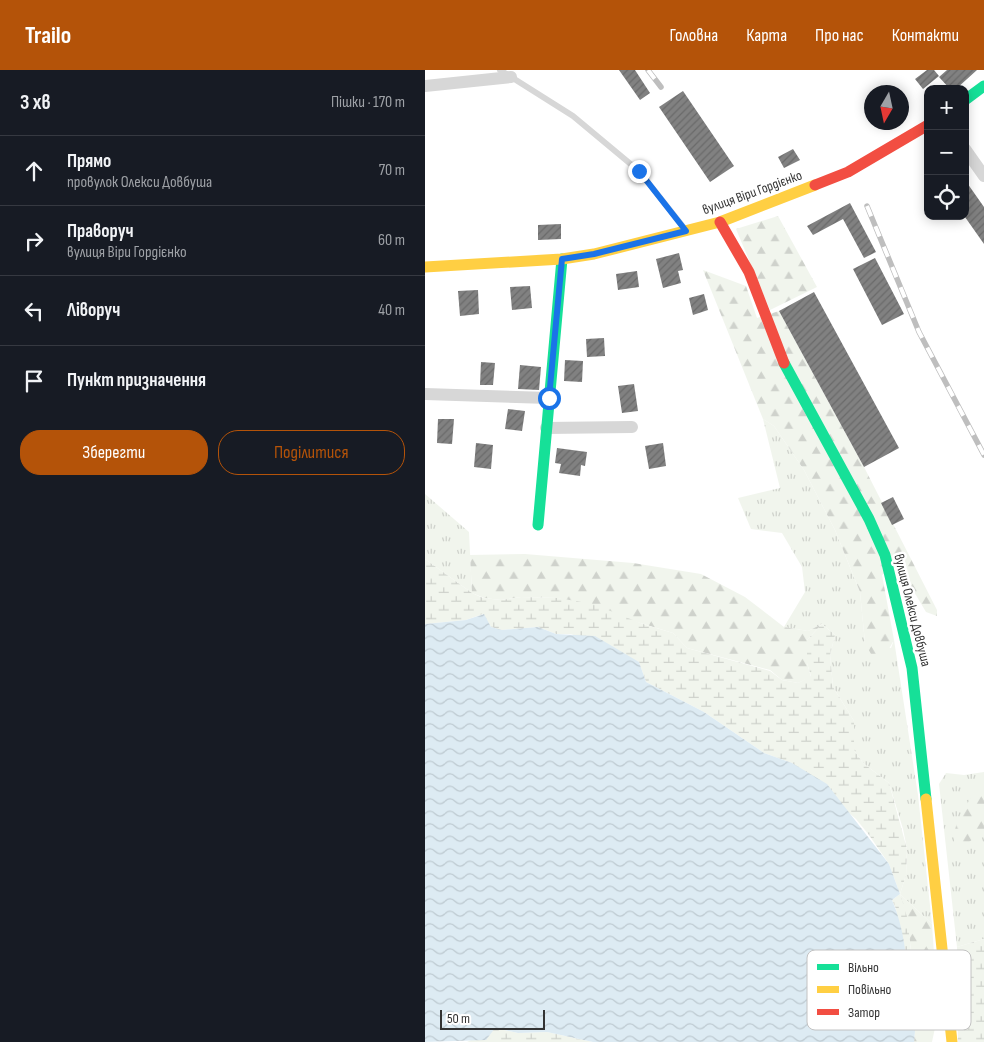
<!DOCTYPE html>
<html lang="uk">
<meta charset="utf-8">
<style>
:root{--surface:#171b24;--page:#242831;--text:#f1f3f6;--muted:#9ea1a6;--line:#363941;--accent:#b45309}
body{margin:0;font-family:"Sofia Sans Condensed",sans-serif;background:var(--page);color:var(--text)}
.controls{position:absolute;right:15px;top:15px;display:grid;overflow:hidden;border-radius:10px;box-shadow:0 2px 12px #0003}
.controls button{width:45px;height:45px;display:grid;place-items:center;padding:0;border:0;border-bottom:1px solid var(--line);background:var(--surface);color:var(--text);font:25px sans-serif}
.compass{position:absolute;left:439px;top:15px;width:45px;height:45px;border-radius:50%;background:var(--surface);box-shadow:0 2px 12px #0003;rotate:189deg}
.scale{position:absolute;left:15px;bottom:12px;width:105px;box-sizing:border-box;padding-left:5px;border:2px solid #333;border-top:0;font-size:14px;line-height:18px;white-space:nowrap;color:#333;-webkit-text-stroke:4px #fff;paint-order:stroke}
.stop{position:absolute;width:15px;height:15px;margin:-11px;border:4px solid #1a73e8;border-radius:50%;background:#fff}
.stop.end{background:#1a73e8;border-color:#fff;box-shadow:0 1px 5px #0008}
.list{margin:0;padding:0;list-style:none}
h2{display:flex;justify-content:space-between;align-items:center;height:65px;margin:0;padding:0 20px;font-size:21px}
h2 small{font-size:16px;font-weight:400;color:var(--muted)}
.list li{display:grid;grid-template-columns:32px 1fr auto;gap:15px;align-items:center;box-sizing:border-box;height:70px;padding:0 20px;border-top:1px solid var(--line)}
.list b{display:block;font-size:19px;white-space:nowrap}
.list p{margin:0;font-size:16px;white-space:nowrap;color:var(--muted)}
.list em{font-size:16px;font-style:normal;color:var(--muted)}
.actions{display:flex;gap:10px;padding:15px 20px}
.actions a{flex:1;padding:11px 0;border:1px solid var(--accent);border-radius:20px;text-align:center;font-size:18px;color:var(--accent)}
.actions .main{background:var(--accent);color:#fff}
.icon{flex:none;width:28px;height:28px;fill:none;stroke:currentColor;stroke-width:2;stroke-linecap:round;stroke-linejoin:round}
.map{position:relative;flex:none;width:559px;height:972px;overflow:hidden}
header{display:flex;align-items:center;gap:30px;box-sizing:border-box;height:70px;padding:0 25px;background:var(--accent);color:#fff}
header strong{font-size:24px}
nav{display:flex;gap:28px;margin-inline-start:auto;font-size:18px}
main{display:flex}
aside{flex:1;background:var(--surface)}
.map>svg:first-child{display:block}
.grass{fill:url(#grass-tufts)}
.forest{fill:url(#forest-firs)}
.wetland{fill:url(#wetland-marsh)}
.water{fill:url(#water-waves)}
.building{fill:url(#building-hatch)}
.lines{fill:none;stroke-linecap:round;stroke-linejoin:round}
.lane{stroke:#d7d7d7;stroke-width:6}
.street{stroke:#d7d7d7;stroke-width:12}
.fast{stroke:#16e098;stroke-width:11}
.slow{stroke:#ffcf43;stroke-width:11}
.jam{stroke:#f24e42;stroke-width:11}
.rail-casing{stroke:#bebebe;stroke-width:5.5}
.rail{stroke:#fff;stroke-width:4;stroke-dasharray:11;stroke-linecap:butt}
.route{stroke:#1a73e8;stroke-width:6}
.labels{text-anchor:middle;stroke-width:5;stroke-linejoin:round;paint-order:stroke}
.street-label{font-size:14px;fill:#333;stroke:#fff}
.key{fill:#fff;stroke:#c2c2c2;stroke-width:1}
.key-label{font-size:14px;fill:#333}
</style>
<header>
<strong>Trailo</strong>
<nav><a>Головна</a><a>Карта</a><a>Про нас</a><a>Контакти</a></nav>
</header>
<main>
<aside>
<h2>3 хв<small>Пішки · 170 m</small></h2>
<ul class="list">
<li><svg class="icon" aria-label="ahead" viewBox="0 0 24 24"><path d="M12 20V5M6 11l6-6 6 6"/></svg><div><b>Прямо</b><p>провулок Олекси Довбуша</p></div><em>70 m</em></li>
<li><svg class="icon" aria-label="right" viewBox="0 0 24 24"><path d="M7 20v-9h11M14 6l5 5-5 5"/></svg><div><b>Праворуч</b><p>вулиця Віри Гордієнко</p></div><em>60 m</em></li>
<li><svg class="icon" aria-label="left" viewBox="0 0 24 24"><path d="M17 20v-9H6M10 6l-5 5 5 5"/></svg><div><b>Ліворуч</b></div><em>40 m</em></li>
<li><svg class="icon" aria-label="arrive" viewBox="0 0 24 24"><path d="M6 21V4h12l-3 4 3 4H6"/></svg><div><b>Пункт призначення</b></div></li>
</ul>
<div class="actions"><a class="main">Зберегти</a><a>Поділитися</a></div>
</aside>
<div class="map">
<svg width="559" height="972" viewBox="0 0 559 972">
<defs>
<pattern id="grass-tufts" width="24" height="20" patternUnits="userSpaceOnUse" patternTransform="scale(1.25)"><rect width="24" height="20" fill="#f1f5ed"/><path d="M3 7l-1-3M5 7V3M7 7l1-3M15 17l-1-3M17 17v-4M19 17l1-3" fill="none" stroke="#cfd2cc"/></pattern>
<pattern id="forest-firs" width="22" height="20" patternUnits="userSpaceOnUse" patternTransform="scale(1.25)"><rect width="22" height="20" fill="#f1f5ed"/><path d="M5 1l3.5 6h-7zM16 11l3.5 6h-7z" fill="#cfd2cc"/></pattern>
<pattern id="wetland-marsh" width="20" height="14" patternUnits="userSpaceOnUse" patternTransform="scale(1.25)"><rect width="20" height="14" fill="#f1f5ed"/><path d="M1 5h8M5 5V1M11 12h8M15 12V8" fill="none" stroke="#cfd2cc"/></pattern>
<pattern id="water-waves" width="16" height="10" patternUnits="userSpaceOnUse" patternTransform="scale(1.25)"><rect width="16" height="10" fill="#ddebf3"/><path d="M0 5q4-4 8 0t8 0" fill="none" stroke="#becad1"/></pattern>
<pattern id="building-hatch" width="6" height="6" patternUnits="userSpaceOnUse" patternTransform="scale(1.25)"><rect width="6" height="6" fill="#818181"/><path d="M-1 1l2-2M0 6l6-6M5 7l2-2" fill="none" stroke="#6a6a6a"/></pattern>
</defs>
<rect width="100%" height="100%" fill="#fff"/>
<path class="grass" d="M338 349 349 356 379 400 410 460 435 522 440 573 466 578 469 570 493 725 507 854 475 824 481 805 482 779 478 759 464 713 438 693 429 680V651L408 617 405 585 410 565 397 554 383 561 359 557 380 522 377 497 357 463 326 459 313 428 355 418Z
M0 424 44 462 47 523 0 489Z
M559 702V869L532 877 514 714 521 703 539 705Z"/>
<path class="forest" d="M353 146 392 217 345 240 311 159Z
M278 200 321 216 332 248 354 241 439 397 512 540V546L501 542 476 500 469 498 457 505 469 570 461 584 451 586 446 584 440 573 435 522 410 460 379 400 349 356 338 349Z
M100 484 208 493 276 504 320 527 359 557 383 561 397 554 382 570V593L386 607 373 613 357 610 345 600 262 578 248 563 133 528 96 527 76 530 59 528 47 523 45 485Z
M559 713V761L544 772 529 775C528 747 541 741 551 717Z
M475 824 507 854 513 944 507 972H489C493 927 487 867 475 824Z"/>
<path class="wetland" d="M0 489 47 523 58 528 76 530 96 527 133 528 168 534 218 554 248 563 262 578 345 601 357 610 373 613 386 606 382 593V570L397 554 410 565 405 585 408 617 429 651V680L438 693 464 713 482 779 481 805 475 824 482 847 486 881 490 961 481 955 476 941 482 937 483 923 471 839 467 830 475 824 464 794 444 765 431 749 367 693 339 683 279 642 221 612 214 592 146 564H131L113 557 77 560 66 557 58 544 41 550 0 554Z
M559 869V972H533L532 877Z
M70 958 93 963 122 962 168 972H42Z"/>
<path class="water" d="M59 544 66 557 77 560 113 557 131 564 170 566 214 592 221 612 279 642 339 683 367 693 402 714 464 794 475 824 467 830C481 862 484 903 482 937L476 941 481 955 490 961 489 972H168L122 962 93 963 70 958 61 970 0 972V554L41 550Z"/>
<path class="building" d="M194 0H210L225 23 215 30Z
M502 0H509L514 6 498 19 490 9Z
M522 0H552L531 19H525L514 7Z
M258 21 309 96 285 112 234 37Z
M368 79 375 90 359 98 353 87Z
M540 110 559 137V174L540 147Z
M425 133 451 182 439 188 418 149 388 165 382 156Z
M136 154V169L113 170V155Z
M254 183 258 200 253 201 256 213 238 218 231 189Z
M450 188 479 244 457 255 428 199Z
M212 201 214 217 193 220 191 204Z
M105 216 107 238 87 240 85 217Z
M53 220 54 244 35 246 33 221Z
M389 222 474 378 439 397 354 241Z
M279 224 283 240 268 245 264 228Z
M179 268 180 286 162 287 161 269Z
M140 290 158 291 157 312 139 311Z
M56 292 70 293 68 315H55Z
M95 295 116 297 114 320 93 319Z
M209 314 213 341 197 343 193 316Z
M83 339 100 341 97 361 80 359Z
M13 349H29L27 374 12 373Z
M51 373 68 375 66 399 49 397Z
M238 373 241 396 224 399 220 376Z
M132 378 162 382 160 396 156 395 155 406 134 403 136 394 130 393Z
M468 427 479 449 467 455 456 433Z"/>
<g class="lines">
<path class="lane" d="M75 0 148 46 214 101 260 159"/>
<path class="street" d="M0 16 86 7
M540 79 559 106
M0 324 124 328
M121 358 207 357"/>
<path class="fast" d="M540 30 559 16
M359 293 444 449 460 485 487 598 501 729
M113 455 137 189"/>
<path class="slow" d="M0 197 137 189 169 184 295 152 390 115
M501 729 527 972"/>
<path class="jam" d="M390 115 423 102 503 55
M295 152 324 202 359 293"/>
<defs>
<path id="rail" d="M223 0 236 17
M442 136 494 262 559 385"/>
</defs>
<use href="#rail" class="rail-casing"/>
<use href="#rail" class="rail"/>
</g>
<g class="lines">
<path class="route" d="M124 328 137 189 169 184 261 161 214 101"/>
</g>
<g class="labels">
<g class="street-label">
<text transform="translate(327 122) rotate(-20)" y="5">вулиця Віри Гордієнко</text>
<text transform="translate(488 540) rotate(76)" y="5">вулиця Олекси Довбуша</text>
</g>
</g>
<rect x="382" y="880" width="164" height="80" rx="8" class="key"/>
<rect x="392" y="894" width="22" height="6" fill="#16e098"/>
<rect x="392" y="916" width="22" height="7" fill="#ffcf43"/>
<rect x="392" y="939" width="22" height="6" fill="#f24e42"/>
<g class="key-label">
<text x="423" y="902">Вільно</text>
<text x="423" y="924">Повільно</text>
<text x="423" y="947">Затор</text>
</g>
</svg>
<div class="controls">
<button>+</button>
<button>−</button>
<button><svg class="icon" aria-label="locate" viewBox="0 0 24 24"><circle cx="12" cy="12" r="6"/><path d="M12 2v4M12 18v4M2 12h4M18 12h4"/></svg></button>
</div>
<svg class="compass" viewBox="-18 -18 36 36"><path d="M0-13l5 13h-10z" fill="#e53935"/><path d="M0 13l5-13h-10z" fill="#9ea1a6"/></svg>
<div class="scale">50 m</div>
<div class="stop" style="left:124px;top:328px"></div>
<div class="stop end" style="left:214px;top:101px"></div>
</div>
</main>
